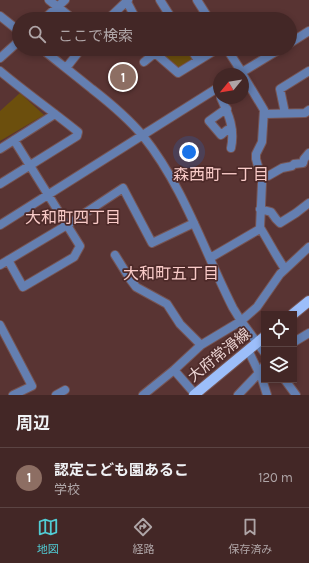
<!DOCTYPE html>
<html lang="ja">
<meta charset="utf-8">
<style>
:root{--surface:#432726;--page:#4a2f2e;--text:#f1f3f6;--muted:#afa5a7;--line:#5b4443;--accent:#51ccd4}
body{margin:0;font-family:Karla,"Noto Sans JP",sans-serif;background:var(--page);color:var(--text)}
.controls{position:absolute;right:12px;bottom:12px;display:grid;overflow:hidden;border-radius:0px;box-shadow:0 2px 6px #0003}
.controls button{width:36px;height:36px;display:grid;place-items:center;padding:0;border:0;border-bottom:1px solid var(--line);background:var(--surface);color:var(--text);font:20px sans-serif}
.compass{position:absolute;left:213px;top:68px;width:36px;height:36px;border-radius:50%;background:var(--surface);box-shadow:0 2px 6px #0003;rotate:240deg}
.you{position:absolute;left:189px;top:152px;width:14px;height:14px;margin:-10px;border:3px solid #fff;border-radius:50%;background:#1a73e8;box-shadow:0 0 0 6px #1a73e833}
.badge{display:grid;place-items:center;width:26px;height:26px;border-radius:50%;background:var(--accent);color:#fff;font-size:13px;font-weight:700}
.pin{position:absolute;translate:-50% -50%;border:2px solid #fff;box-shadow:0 1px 4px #0006}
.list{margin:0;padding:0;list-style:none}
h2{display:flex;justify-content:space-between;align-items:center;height:52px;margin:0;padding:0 16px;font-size:17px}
h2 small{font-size:13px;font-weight:400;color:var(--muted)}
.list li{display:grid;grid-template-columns:26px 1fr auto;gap:12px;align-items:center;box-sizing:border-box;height:60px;padding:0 16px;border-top:1px solid var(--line)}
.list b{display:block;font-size:15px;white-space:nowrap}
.list p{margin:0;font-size:13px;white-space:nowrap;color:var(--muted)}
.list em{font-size:13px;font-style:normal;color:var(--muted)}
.icon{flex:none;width:22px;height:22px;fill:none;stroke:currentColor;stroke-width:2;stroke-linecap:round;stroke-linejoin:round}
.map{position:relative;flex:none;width:309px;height:395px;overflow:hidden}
.search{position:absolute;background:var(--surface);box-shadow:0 2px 6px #0003;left:12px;right:12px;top:12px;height:44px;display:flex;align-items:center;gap:10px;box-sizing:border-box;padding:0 14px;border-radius:22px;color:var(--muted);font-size:15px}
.sheet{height:112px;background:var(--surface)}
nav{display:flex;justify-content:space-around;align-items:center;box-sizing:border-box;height:56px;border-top:1px solid var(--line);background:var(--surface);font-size:11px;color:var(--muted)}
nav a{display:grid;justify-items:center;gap:2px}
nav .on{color:var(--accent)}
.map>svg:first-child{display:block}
.green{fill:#6c4f0d}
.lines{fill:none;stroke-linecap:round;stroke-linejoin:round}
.minor-casing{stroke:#765453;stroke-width:10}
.major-casing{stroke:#765453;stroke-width:12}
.minor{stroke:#647fb1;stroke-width:8}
.major{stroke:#9cbefa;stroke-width:10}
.labels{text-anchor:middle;stroke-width:3.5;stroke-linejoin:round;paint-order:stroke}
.street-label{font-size:15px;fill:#ead2d1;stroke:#4d2a29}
.neighbourhood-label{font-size:16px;fill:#f9cbc8;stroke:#4d2a29}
</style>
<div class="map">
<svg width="309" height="395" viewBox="0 0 309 395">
<rect width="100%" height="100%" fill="#593433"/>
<path class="green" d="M157 49H189L195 58 178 69 158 51Z
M20 93 44 115 0 141V111Z"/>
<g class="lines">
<defs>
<path id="minor" d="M49 0 73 19
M160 0 172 19
M197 0 209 19
M127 2 136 19
M0 16 19 31
M44 19 65 0
M108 19 128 0
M290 43 309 31
M42 49C58 62 75 75 92 89 110 103 128 118 143 136 184 187 204 251 233 308L241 321 264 352
M152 49 155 53 178 73 217 49
M191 49 198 60
M227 49 243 74
M0 58 19 41
M144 62 155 53
M66 68 81 49
M0 71C25 92 52 111 78 132L77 136 0 184
M239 74 280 49
M221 98C229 115 235 129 231 148
M227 109 223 111 209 121 221 135 227 130H232
M285 113 280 89 309 71
M265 114 305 113 309 110
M0 149 55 114
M261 177 268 176 282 168 292 166 294 164 303 163 304 159 309 153
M260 209 271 212 276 219 280 223 296 213 309 203
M0 225 219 87
M260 228 261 229C269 242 276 256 285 269
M115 255 130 279 136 287 167 304 180 324 201 345
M210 258 258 230 260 228 262 183 261 177 256 159V154L262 142 264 110 243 75
M8 260 23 287 74 257 80 246 14 140
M0 265 67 225 123 188 152 243 194 223
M0 325 32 386 13 395
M294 342 309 333
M248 350 262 379 267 395
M174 370 195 394
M285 380 296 395
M56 395 65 390
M143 395 174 370 201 345 241 321 257 307 280 274 309 247
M238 395 259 373 264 366"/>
<path id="major" d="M293 314 309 301
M194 395 264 337"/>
</defs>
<use href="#minor" class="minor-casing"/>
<use href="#major" class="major-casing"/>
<use href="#minor" class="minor"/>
<use href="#major" class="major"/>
</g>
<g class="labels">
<g class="street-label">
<text transform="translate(219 355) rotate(-39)" y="5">大府常滑線</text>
</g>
<g class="neighbourhood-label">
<text x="221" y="180">森西町一丁目</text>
<text x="73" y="223">大和町四丁目</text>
<text x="171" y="279">大和町五丁目</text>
</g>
</g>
</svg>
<div class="controls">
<button><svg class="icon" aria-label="locate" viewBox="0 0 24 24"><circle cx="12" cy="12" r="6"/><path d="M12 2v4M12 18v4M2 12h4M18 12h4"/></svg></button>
<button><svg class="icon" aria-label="layers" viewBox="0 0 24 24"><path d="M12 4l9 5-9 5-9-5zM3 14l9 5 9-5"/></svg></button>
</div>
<svg class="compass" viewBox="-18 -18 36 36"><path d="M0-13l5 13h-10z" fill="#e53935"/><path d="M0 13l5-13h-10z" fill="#afa5a7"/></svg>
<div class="you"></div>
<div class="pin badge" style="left:123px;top:77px;background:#8d6e63">1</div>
<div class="search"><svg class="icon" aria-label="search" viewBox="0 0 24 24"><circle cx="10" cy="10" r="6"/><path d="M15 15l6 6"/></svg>ここで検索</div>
</div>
<section class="sheet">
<h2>周辺<small></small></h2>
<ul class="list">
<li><span class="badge" style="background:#8d6e63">1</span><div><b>認定こども園あるこ</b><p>学校</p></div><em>120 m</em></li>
</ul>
</section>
<nav>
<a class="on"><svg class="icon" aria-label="map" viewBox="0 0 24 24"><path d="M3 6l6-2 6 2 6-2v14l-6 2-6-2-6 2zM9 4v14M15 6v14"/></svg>地図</a>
<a><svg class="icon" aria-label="directions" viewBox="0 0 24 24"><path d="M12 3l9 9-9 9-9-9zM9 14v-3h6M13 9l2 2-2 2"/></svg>経路</a>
<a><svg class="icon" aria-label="saved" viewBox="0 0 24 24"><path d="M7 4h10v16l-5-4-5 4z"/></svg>保存済み</a>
</nav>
